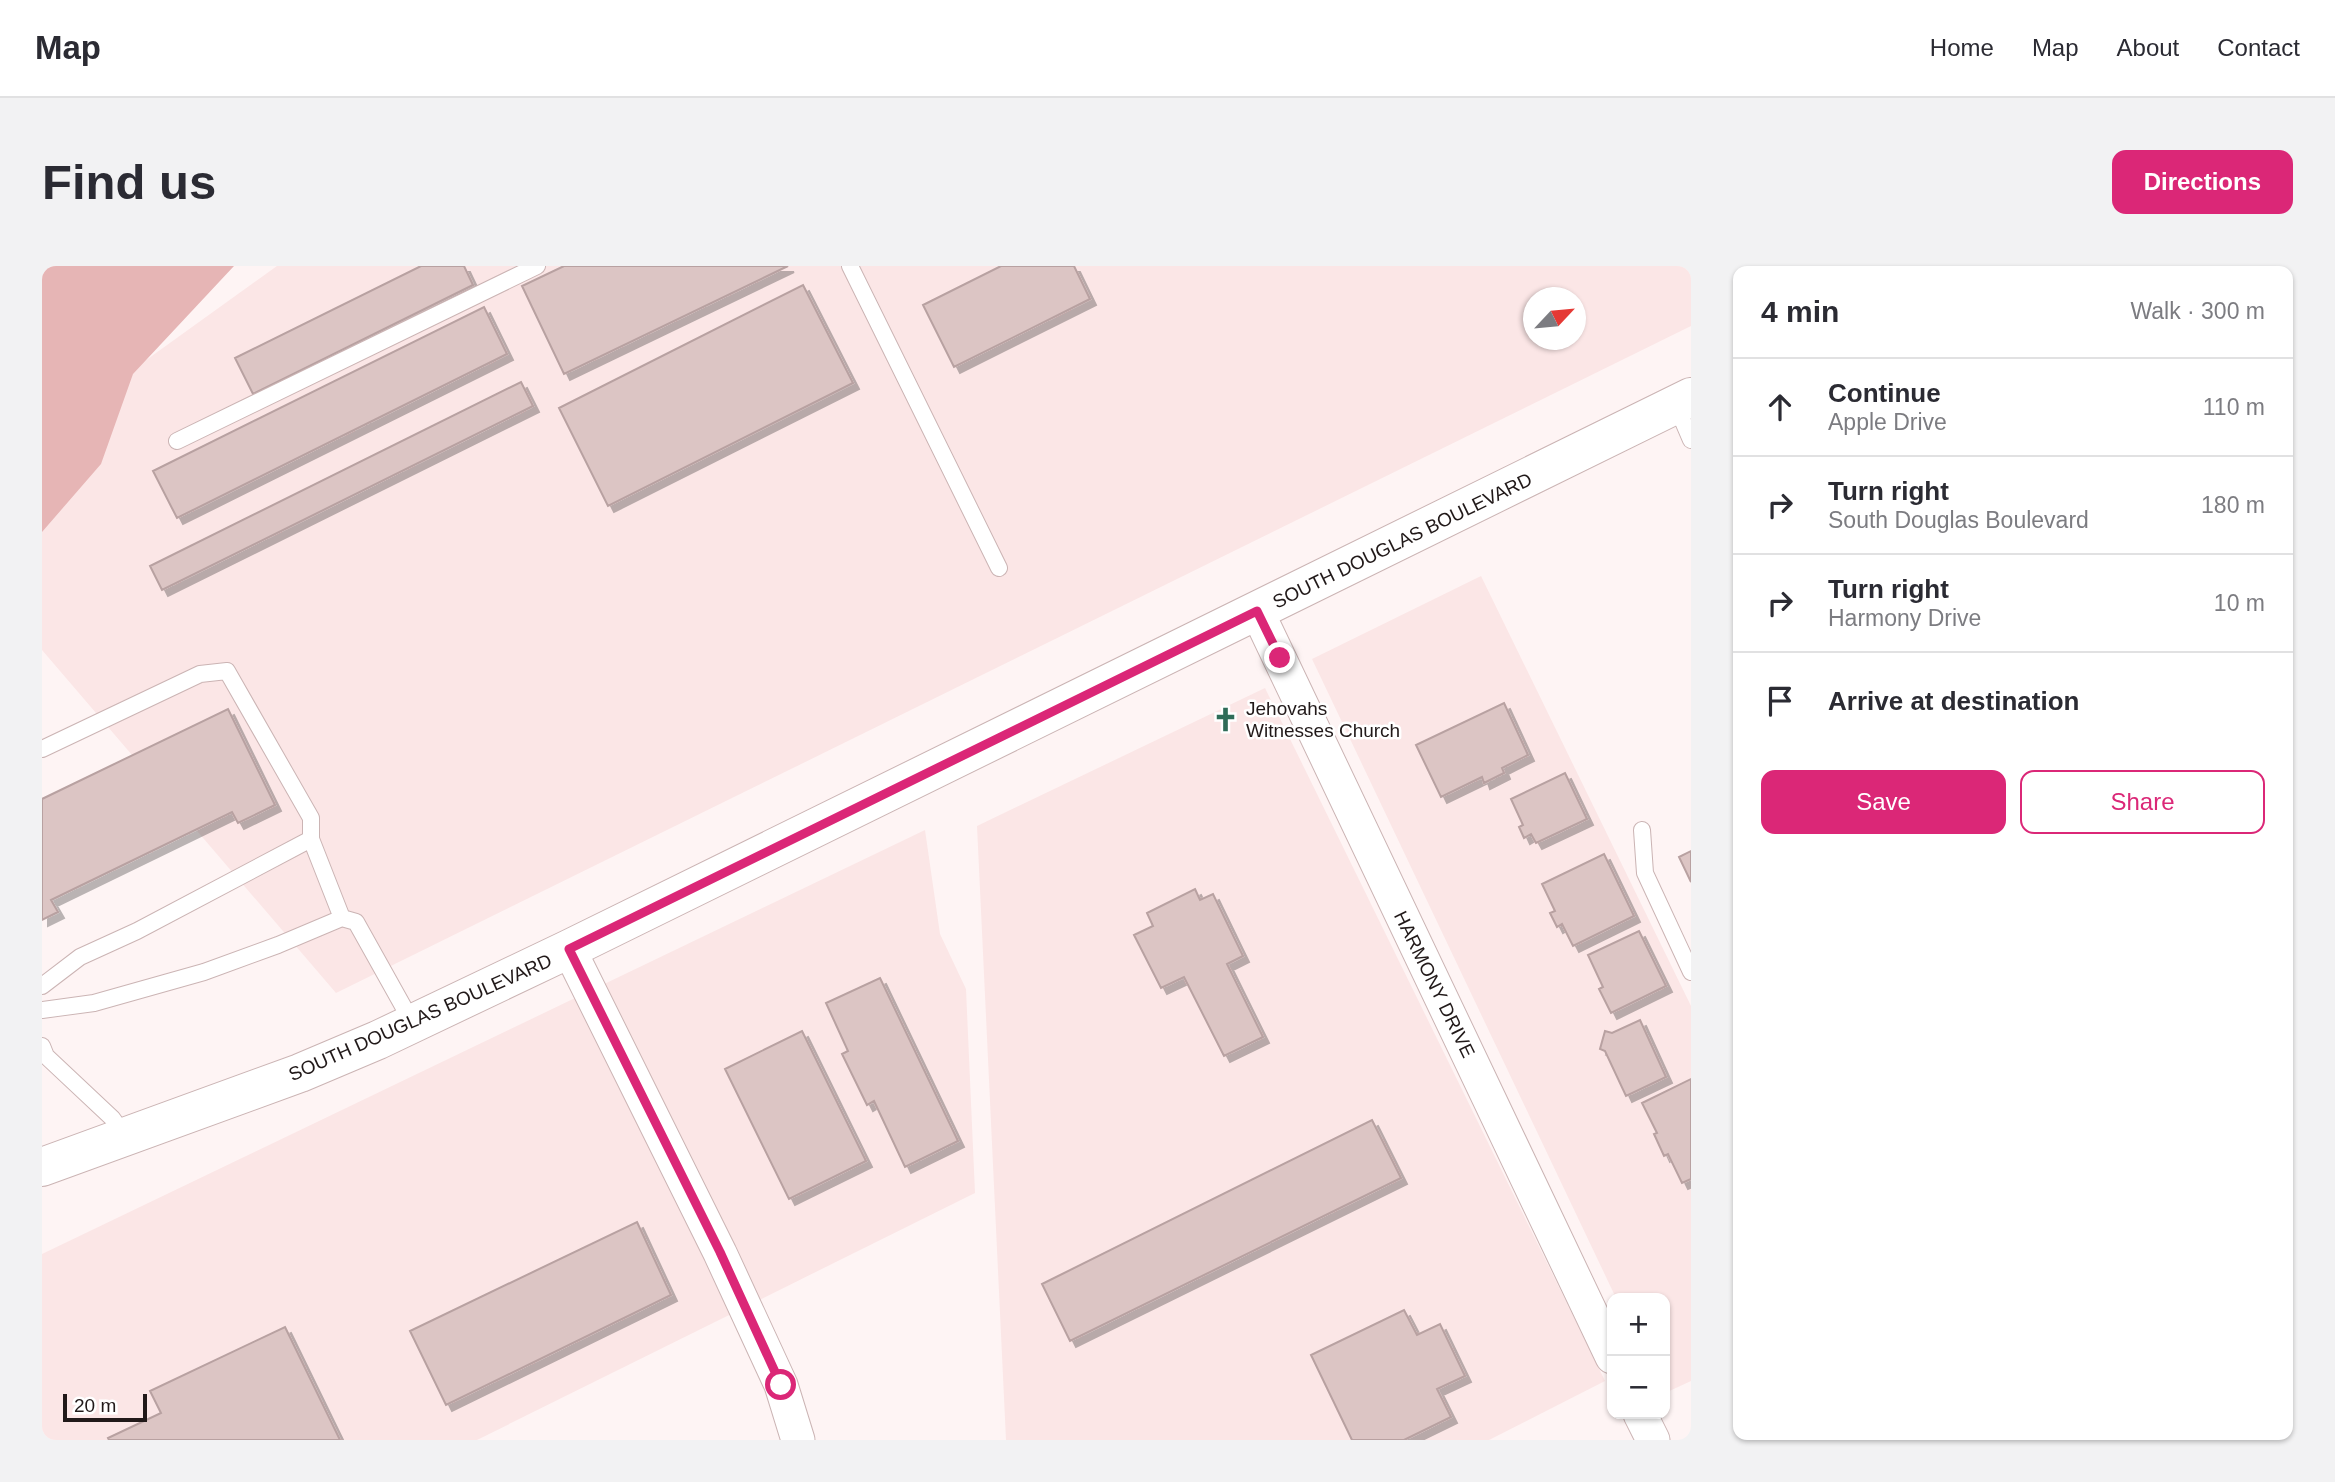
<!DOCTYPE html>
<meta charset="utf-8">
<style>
:root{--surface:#fff;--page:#f2f2f3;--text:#2b2b33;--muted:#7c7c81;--line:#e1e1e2;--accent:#db2777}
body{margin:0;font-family:Arial,sans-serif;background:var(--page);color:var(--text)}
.controls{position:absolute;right:21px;bottom:21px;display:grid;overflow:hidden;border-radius:14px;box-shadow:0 2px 5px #0004}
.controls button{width:63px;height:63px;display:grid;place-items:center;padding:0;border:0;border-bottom:2px solid var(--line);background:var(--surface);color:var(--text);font:35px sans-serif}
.compass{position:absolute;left:1481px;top:21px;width:63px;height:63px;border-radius:50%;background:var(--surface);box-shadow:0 2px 5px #0004;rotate:64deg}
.scale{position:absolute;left:21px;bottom:18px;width:84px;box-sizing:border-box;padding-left:7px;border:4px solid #211919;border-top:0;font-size:19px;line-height:24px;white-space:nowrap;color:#211919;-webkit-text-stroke:5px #fff;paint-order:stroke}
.stop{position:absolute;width:21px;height:21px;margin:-16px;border:5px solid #db2777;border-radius:50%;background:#fff}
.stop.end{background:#db2777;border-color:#fff;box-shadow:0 2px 7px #0008}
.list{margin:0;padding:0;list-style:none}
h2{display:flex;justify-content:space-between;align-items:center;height:91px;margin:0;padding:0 28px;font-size:30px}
h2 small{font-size:23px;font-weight:400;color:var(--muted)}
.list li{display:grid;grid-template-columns:46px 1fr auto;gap:21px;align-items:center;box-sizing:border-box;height:98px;padding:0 28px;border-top:2px solid var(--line)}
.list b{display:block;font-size:26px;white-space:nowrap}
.list p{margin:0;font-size:23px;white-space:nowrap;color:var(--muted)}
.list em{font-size:23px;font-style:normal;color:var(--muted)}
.actions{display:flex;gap:14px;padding:21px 28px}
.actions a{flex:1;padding:16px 0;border:2px solid var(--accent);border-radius:14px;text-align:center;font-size:24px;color:var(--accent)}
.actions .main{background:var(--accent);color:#fff}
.icon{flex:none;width:38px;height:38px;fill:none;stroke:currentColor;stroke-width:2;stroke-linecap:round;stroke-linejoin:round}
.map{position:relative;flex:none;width:1649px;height:1174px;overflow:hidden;border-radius:14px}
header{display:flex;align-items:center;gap:42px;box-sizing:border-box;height:98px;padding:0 35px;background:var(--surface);border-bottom:2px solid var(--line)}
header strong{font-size:33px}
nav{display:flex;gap:38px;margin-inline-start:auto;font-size:24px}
.intro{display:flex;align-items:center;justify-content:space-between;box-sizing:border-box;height:168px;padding:0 42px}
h1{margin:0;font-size:49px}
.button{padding:18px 32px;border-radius:14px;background:var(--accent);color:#fff;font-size:24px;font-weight:700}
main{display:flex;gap:42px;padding:0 42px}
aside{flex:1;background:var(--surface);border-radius:14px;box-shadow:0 2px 5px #0004}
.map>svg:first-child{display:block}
.built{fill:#fbe6e6;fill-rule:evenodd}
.green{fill:#e6b5b5}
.building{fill:#dcc5c4;stroke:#b8a1a1;stroke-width:2;filter:url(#shadow)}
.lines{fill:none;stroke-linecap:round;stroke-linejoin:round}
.service-casing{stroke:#cbb4b4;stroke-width:18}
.minor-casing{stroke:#cbb4b4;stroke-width:35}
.primary-casing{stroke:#cbb4b4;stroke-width:40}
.service{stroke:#fff;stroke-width:16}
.minor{stroke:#fff;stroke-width:33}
.primary{stroke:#fff;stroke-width:38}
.route{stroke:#db2777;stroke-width:9}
.labels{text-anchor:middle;stroke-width:5;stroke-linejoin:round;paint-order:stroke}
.street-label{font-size:19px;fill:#211919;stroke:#fff}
.poi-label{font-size:19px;fill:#211919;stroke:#fff;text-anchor:start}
</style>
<header>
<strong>Map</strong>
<nav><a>Home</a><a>Map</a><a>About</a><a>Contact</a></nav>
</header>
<div class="intro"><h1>Find us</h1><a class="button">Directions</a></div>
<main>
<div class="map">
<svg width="1649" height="1174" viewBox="0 0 1649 1174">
<defs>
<filter id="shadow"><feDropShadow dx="6" dy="6" stdDeviation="0" flood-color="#0004"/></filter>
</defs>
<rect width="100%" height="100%" fill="#fef4f4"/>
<path class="built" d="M235 0H1649V60L294 727 0 384V169ZM1492 32H1534V74H1492Z
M1439 310 1649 740V1115L1623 1127V1032H1574L1270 393Z
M1223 422 1563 1115 1447 1174H964L935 560Z
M883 564 898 668 924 723 933 927 435 1174H0V988Z"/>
<path class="green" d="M0 0H192L91 108 59 198 0 266Z"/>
<path class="building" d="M379 0H422L431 19 211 128 193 92Z
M522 0H746L522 108 480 20Z
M959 0H1032L1048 33 912 101 881 39Z
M761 19 811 117 566 240 517 142Z
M442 41 465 88 135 252 111 205Z
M479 116 491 140 120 324 108 300Z
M1462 437 1486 489 1460 502 1462 507 1442 517 1440 511 1399 531 1374 479Z
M186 443 233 539 196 557 190 546 9 634 16 646 0 654V533Z
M1523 507 1545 553 1494 577 1489 568 1482 572 1477 561 1481 559 1469 533Z
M1649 585V616L1637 591Z
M1562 588 1592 650 1531 680 1520 658 1515 661 1508 647 1513 645 1500 618Z
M1153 623 1158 634 1171 628 1201 690 1185 698 1221 771 1182 790 1142 711 1119 722 1092 669 1111 660 1105 647Z
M1597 665 1624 720 1569 747 1557 723 1561 721 1546 689Z
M838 712 916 875 863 901 832 835 825 839 800 788 806 785 784 737Z
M1598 754 1624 811 1584 830 1563 785 1558 783 1563 765 1570 767Z
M760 765 824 895 747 933 683 803Z
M1649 813V913L1640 917 1626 888 1622 890 1612 868 1615 867 1600 837Z
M1330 854 1359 912 1028 1075 1000 1018Z
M595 956 629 1029 404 1139 368 1065Z
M1362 1044 1375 1069 1398 1058 1423 1110 1395 1123 1409 1151 1362 1174H1310L1269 1089Z
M243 1061 298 1174H67L66 1172 119 1147 108 1125Z"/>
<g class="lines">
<defs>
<path id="service" d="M808 0 957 302
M1634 139 1649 174
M135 175 495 0
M0 483 158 408 185 405 269 552V573L95 665 38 691 0 720
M1600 564 1603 607 1649 706
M269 573 300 652
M0 744 52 737 162 706 236 679 300 652 314 656 371 758
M0 780 4 790 70 852 83 870"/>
<path id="minor" d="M1215 345 1570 1091
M527 683 678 987 739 1119 756 1174
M1598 1148 1611 1174"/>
<path id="primary" d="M0 901 258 807 336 774 527 683 1649 131"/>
</defs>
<use href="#service" class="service-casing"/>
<use href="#minor" class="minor-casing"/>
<use href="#primary" class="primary-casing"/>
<use href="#service" class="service"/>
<use href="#minor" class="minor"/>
<use href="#primary" class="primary"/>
</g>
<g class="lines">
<path class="route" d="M739 1119 678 986 527 683 1215 345 1238 392"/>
</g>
<defs>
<symbol id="church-bare" viewBox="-9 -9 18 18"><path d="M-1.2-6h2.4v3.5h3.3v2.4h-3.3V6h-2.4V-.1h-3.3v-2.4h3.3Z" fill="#2f6c58" stroke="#fff" stroke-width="2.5" paint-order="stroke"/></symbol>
</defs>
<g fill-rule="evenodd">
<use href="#church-bare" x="1166" y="436" width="35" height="35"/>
</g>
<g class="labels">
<g class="street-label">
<text transform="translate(1360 274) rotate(-26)" y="7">SOUTH DOUGLAS BOULEVARD</text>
<text transform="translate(1393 718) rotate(64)" y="7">HARMONY DRIVE</text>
<text transform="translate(378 751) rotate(-24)" y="7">SOUTH DOUGLAS BOULEVARD</text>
</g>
<g class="poi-label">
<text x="1204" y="449">Jehovahs<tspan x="1204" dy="22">Witnesses Church</tspan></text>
</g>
</g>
</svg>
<div class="controls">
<button>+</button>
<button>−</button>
</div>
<svg class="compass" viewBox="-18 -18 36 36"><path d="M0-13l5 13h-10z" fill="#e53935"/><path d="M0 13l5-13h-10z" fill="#7c7c81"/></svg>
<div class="scale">20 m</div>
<div class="stop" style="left:739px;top:1119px"></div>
<div class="stop end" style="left:1238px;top:392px"></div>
</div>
<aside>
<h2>4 min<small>Walk · 300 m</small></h2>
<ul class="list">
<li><svg class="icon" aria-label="ahead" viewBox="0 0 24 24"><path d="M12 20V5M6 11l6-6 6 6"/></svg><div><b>Continue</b><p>Apple Drive</p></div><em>110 m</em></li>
<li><svg class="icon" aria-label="right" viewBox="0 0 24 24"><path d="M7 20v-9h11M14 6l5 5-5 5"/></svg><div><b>Turn right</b><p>South Douglas Boulevard</p></div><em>180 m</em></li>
<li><svg class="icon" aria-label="right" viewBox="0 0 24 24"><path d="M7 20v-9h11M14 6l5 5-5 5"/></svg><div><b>Turn right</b><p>Harmony Drive</p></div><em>10 m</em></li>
<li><svg class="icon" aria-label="arrive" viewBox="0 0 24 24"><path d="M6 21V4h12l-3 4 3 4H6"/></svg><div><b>Arrive at destination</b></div></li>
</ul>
<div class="actions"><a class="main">Save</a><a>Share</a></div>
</aside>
</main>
